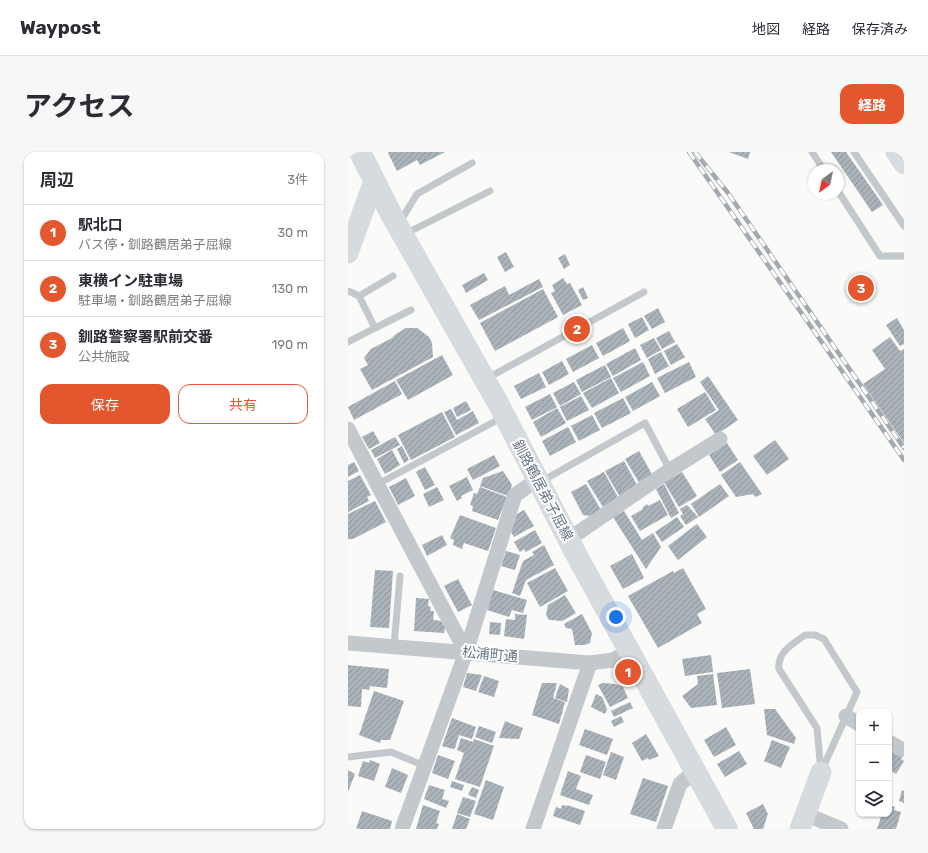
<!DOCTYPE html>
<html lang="ja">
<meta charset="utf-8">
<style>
:root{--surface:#fff;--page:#f7f7f7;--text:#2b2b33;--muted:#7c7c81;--line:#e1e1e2;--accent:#e4572e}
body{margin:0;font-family:Rubik,"Noto Sans JP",sans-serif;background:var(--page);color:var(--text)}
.controls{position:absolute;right:12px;bottom:12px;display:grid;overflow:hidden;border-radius:8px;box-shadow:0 1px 3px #0004}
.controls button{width:36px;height:36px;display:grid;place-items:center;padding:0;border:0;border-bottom:1px solid var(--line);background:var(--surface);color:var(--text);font:20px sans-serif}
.compass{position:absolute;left:460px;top:12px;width:36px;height:36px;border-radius:50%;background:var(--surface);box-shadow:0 1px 3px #0004;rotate:213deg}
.you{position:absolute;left:268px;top:465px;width:14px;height:14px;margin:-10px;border:3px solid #fff;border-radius:50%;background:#1a73e8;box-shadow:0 0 0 6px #1a73e833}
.badge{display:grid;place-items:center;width:26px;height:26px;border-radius:50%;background:var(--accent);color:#fff;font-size:13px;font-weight:700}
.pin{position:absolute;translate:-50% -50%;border:2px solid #fff;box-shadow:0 1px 4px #0006}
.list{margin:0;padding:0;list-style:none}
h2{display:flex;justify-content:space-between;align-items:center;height:52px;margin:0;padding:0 16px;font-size:17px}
h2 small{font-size:13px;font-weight:400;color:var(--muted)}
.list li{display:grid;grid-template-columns:26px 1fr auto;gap:12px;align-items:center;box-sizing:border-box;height:56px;padding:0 16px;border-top:1px solid var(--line)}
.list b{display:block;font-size:15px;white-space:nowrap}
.list p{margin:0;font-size:13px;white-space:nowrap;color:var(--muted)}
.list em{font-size:13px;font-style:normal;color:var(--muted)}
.actions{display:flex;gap:8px;padding:12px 16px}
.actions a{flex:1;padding:9px 0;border:1px solid var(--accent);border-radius:12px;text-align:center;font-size:14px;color:var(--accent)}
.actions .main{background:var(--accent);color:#fff}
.icon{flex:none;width:22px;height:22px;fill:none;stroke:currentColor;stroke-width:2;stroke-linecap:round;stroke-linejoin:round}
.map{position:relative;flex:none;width:556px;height:677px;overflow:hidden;border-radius:12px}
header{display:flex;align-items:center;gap:24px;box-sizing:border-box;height:56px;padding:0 20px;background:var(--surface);border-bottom:1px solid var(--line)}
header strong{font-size:19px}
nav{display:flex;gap:22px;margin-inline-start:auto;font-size:14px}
.intro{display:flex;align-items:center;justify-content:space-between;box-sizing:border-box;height:96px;padding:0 24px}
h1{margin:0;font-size:28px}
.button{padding:10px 18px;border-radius:12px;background:var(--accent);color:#fff;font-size:14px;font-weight:700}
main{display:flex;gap:24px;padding:0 24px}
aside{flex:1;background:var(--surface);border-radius:12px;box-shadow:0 1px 3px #0004}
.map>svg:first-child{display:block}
.building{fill:url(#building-hatch)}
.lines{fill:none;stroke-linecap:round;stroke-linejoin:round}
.lane{stroke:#c3c8cc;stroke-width:7}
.street{stroke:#c3c8cc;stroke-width:15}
.secondary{stroke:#d6dbdf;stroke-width:21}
.primary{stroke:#d6dbdf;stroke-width:22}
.rail-casing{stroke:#a2aab0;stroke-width:4.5}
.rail{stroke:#fff;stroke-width:3;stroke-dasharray:9;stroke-linecap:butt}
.labels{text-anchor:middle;stroke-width:4;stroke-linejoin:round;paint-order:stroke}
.street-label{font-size:14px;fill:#657683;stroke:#fff}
</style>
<header>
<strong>Waypost</strong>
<nav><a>地図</a><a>経路</a><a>保存済み</a></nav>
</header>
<div class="intro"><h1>アクセス</h1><a class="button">経路</a></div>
<main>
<aside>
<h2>周辺<small>3件</small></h2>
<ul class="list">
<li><span class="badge">1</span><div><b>駅北口</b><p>バス停 · 釧路鶴居弟子屈線</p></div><em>30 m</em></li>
<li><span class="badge">2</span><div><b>東横イン駐車場</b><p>駐車場 · 釧路鶴居弟子屈線</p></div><em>130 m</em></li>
<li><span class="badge">3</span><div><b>釧路警察署駅前交番</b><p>公共施設</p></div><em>190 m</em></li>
</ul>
<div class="actions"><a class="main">保存</a><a>共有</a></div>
</aside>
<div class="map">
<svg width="556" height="677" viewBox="0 0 556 677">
<defs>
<pattern id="building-hatch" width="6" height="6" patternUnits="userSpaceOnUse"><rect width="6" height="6" fill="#aab3b9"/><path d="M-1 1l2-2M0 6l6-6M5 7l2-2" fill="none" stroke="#8e969c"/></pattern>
</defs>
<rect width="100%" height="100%" fill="#fafaf8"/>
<path class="building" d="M41 0H97L72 13 69 8 49 19 40 1Z
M381 0H402L400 7Z
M483 0H498L535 53 524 60Z
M158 100 166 115 157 120 149 105Z
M217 102 222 113 216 117 210 106Z
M136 121 140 128 118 141 114 133Z
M517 124 526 137 508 148 500 136Z
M215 126 219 132 222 131 234 153 215 163 203 141 207 139 204 133Z
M191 127 195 135 131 168 122 153 157 134 161 143Z
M235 135 240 146 235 148 230 138Z
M195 137 210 165 147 199 132 171Z
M310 156 317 170 304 177 296 164Z
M294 165 301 178 287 186 280 172Z
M549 166 556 178V192L552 194 538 173Z
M58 176H69L81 185 84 191 85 205 24 238 12 217 20 213 16 206 23 197 44 186 48 182Z
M275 176 282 189 255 204 248 191Z
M321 179 327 190 314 197 308 186Z
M542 185 552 199 556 197V291L515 232 537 217 524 198Z
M306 186 313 198 299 206 292 193Z
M329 192 337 205 323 213 316 199Z
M244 193 251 206 225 220 218 207Z
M287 196 293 208 265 224 258 212Z
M313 200 321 214 307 222 300 207Z
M94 203 105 223 60 248 48 228Z
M214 209 221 222 201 233 194 220Z
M295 210 302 224 273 240 265 226Z
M341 210 348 225 317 241 309 226Z
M257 213 263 225 234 240 228 228Z
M191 221 198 235 173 247 166 234Z
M360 224 390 268 368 283 357 267 371 258 352 230Z
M263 226 271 241 244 256 235 241Z
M47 229 54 242 6 268 0 255Z
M226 230 233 242 212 254 205 241Z
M304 230 312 244 285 259 277 245Z
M357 240 368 258 340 275 329 257Z
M202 242 209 255 184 268 177 255Z
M233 244 241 258 219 269 212 255Z
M275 246 283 261 254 276 246 261Z
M118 249 123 258 109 265 105 256Z
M209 256 218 271 193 285 185 270Z
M103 257 109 268 125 259 131 271 108 283 96 260Z
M94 260 107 285 63 308 50 283Z
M244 263 252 278 231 289 223 274Z
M220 275 228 290 202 304 194 289Z
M25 279 32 291 21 297 14 285Z
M47 285 52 293 27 306 23 298Z
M427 288 441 307 419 323 405 304Z
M379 291 390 308 372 320 361 303Z
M54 294 61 308 56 311 49 297Z
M44 298 52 313 37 322 29 307Z
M291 299 305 324 292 332 277 307Z
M146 303 152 314 125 328 119 317Z
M276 309 290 335 272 345 257 319Z
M6 310 11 319 0 325V313Z
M392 310 414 342 408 345 405 342 388 345 373 323Z
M77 315 87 333 77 338 68 320Z
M155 319 164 333 160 344 132 334 135 326Z
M256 320 271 347 255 355 239 329Z
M334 320 349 344 331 355 316 330Z
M12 323 23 343 19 345 21 349 0 360V329Z
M119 325 125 338 113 344 114 346 109 349 101 334Z
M58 326 67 344 50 353 41 335Z
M238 332 253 358 242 364 235 363 223 340Z
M316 332 331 361 323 366 308 337Z
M372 332 381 344 351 365 343 352Z
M89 335 96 348 81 355 75 342Z
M132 335 159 345 150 368 124 359 125 354 122 353 126 341 129 342Z
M312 348 320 363 292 379 283 364 295 357 294 356 299 352 300 354Z
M27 349 38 370 5 387H0V362Z
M339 353 350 365 338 373 332 364 335 362 332 357Z
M176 358 186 374 166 385 163 380 169 362Z
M276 359 294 388 305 381 313 395 298 417 265 365Z
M112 363 148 376 140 399 116 391 114 397 105 393 106 388 102 386Z
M329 365 336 375 314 390 307 380Z
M349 372 359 385 330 408 320 394Z
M187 378 194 391 178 400 176 397 172 400 166 390Z
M94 383 99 393 79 404 74 393Z
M196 393 206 413 178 428 172 444 164 441 175 409 186 403 184 400Z
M158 399 172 403 167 418 153 414Z
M284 402 296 426 275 437 262 414Z
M207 416 220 439 192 455 179 431Z
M335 416 358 457 349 462 354 471 310 496 280 444 325 419 326 421Z
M27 418 45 419 41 476 22 475Z
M110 427 124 453 110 460 96 434Z
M145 438 179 448 175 461 164 458 161 465 139 458Z
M217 443 228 461 214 469 201 468 198 463 200 453Z
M68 446 81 447 80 454 83 455 82 459H86L85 468 93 469 97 475 96 481 66 479Z
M167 462 179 463 176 487 156 484 158 467 167 468Z
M234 462 244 481 242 491 237 493H227L224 477 218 476 216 472Z
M142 470 153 471 152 483 141 482Z
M363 503 365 520 337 524 334 507Z
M0 513 41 517 39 536 22 534 21 538 14 537 13 555 0 554Z
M402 517 407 552 374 556 369 521Z
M119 521 134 523 128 539 115 535Z
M365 522 369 553 343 556 334 544 350 532 349 524Z
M136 524 151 529 146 545 130 540Z
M194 531H209L205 546 217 550 211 572 184 563Z
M255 531 267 532 275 535 280 546 262 555 250 533Z
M212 532 221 537 219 550 207 546Z
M26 539 56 549 42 588H33L32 591 11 583Z
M248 542 254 545 259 557 257 562 243 555Z
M282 550 285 556 266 565 263 559Z
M416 557H427L448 586 446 592 419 583Z
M273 564 276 570 266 575 263 569Z
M104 566 128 575 124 587 111 583 107 596 105 597 94 594Z
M157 569 175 576 171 587 151 586Z
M131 574 148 580 144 591 127 585Z
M378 575 388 593 366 605 356 588Z
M237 577 265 587 259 603 231 593Z
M298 582 311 604 301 608 300 606 294 609 284 591Z
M113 586 125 590 126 587 146 594 132 635 107 627 116 601 109 598Z
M424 588 442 595 433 616 416 609Z
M541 595 555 604 553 607 556 609 548 622 541 617Z
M391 599 399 612 377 625 369 612Z
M263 600 276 605 268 628 255 623Z
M90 603 107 609 100 627 84 621Z
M238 603 258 610 252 627 232 620Z
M22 608 32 612 26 629 10 624 15 609 21 611Z
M44 616 60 623 53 641 37 635Z
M0 618 7 622 0 640Z
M220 619 233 624 228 637 245 643 241 653 212 643Z
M295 626 320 634 308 670 282 662Z
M138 628 156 635 145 668 126 662Z
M104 629 116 633 114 639 102 635Z
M81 633 97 638 94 647 101 649 98 656 76 647Z
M124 635 131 638 128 646 120 643Z
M554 638 556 639V651L551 649Z
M115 645 128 649 122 665 109 661Z
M415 652 420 662 415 677H406L398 661Z
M75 653 92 659 88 671 91 672 89 677H68Z
M214 653 219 654V653L237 659 232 673 205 664 208 655 213 657Z
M541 653 547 655 546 658 553 660 548 677H529L534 662H541Z
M14 659 44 669 42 677H8Z
M109 662 122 667 118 677H104Z"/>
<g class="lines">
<path class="lane" d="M464 0 476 18
M506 0 556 74
M490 39 532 104H556
M52 70 69 42 124 11
M57 82 142 39
M0 139 11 144 45 124
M11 144 27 176 63 158
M0 190 27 176
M138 227 296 140
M194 329 297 271 322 318
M30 332 155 265
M457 483H467L476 487 509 540 473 620 469 576 431 517C429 500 445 492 457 483Z
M46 494 52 424
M0 605 43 600 77 614"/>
<path class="street" d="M0 277 118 500
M221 387 322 318 372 287
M0 491 242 511 265 508 282 499
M498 564 511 572
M541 590 553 597
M457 662 493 677
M54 677 118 500 167 343 189 328
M185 677 242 511
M316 677 332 632 347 619"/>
<path class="secondary" d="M548 0 556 12
M0 101 26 29
M452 677 473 620"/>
<path class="primary" d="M12 0 43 62 150 251 229 404 379 677"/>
<defs>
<path id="rail" d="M341 0 556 308
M347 0 380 41 556 296"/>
</defs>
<use href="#rail" class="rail-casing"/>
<use href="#rail" class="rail"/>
</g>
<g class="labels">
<g class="street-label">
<text transform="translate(195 338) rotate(62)" y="5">釧路鶴居弟子屈線</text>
<text transform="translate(142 502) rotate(5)" y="5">松浦町通</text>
</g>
</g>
</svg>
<div class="controls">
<button>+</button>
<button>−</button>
<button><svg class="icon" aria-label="layers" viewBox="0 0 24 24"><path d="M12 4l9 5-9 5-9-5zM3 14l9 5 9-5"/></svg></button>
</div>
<svg class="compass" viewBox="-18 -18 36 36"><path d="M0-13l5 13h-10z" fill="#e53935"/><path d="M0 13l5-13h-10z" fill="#7c7c81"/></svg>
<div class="you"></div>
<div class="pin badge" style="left:280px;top:520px">1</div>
<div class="pin badge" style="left:229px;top:177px">2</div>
<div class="pin badge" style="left:513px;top:136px">3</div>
</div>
</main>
